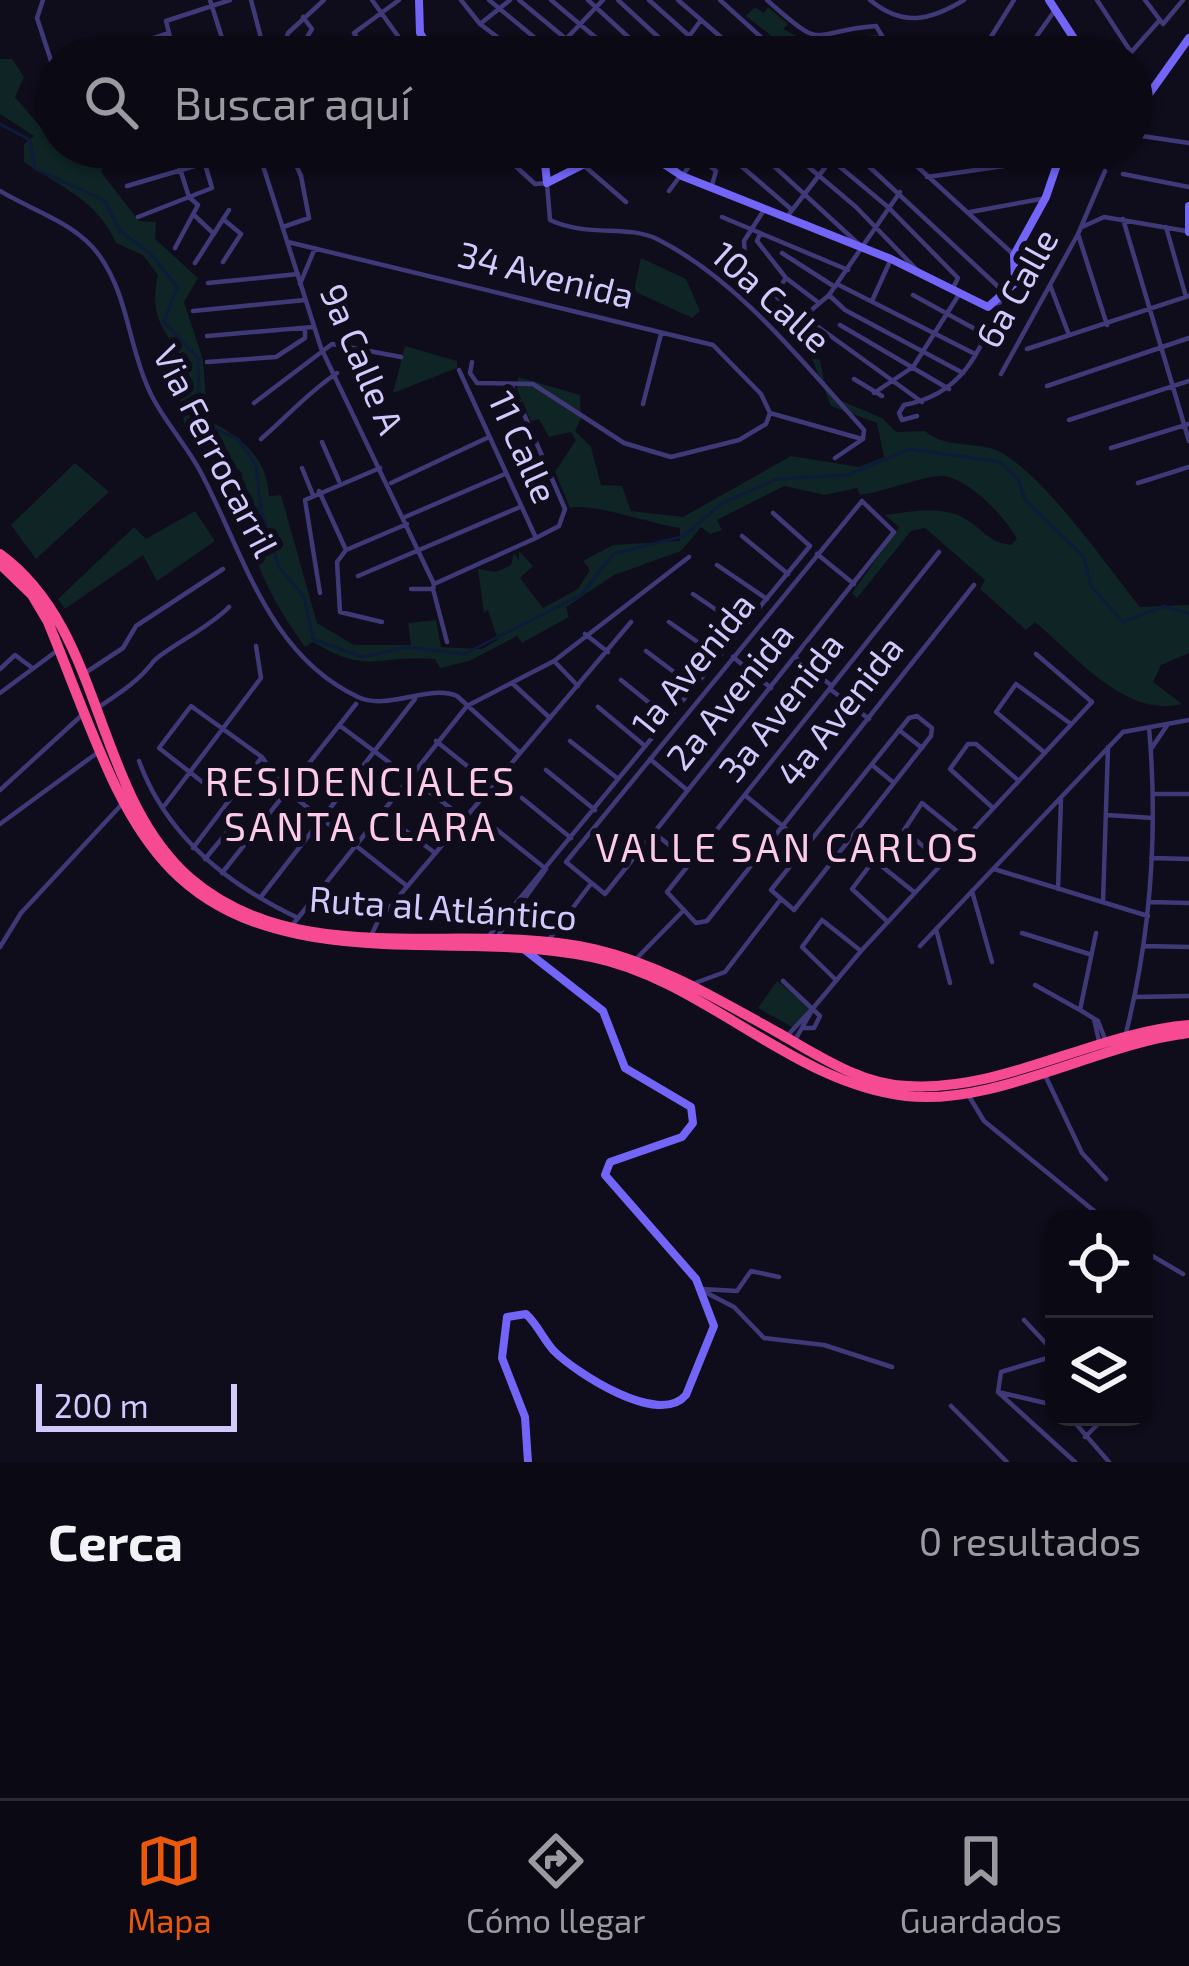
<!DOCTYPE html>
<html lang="es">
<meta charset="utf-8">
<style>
:root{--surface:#0b0914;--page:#191722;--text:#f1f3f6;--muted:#9a9aa0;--line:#2b2a34;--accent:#ea580c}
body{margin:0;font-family:"Exo 2",sans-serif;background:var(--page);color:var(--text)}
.controls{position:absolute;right:36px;bottom:36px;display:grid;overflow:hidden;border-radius:24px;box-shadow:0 3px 9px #0004}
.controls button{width:108px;height:108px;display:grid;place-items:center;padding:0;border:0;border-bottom:3px solid var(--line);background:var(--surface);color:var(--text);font:60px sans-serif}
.scale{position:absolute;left:36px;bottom:30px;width:201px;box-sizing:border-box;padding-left:12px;border:6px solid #d2c9fc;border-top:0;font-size:33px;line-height:42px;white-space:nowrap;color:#d2c9fc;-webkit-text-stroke:9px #0f0c1b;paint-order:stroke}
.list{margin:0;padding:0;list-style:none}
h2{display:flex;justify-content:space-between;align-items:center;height:156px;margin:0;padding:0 48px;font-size:51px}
h2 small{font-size:39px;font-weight:400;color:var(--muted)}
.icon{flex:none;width:66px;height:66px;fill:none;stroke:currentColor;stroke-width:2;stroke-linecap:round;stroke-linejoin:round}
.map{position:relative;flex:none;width:1189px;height:1462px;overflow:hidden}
.search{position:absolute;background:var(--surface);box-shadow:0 3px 9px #0004;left:36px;right:36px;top:36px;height:132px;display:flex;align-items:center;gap:30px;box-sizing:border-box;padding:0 42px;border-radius:66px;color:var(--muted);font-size:45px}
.sheet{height:336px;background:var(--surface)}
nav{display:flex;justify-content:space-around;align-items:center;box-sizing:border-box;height:168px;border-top:3px solid var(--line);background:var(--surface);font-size:33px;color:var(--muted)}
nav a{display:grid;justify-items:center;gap:6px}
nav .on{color:var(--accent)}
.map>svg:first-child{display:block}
.green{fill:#0f2425}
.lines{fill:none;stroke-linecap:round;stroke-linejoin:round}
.stream{stroke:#0d1a39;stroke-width:3}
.street{stroke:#3f3978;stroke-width:4.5}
.secondary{stroke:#7265f7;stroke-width:8}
.highway{stroke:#f64a92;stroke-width:10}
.labels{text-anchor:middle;stroke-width:12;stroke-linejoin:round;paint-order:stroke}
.street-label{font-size:36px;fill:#d2c9fc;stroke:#0f0c1b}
.neighbourhood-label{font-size:39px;letter-spacing:3px;fill:#fccbe7;stroke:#0f0c1b}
</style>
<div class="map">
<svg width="1189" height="1462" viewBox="0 0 1189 1462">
<rect width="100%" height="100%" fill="#0f0c1b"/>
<path class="green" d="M755 7 764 13 768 7 788 24 783 29 814 45 880 34 883 57 806 50 796 57 801 49 796 44 788 49 746 16Z
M0 59H12L24 77 15 97 63 153 90 167 92 147H111L101 172 139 221 156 222 155 239 198 278 184 302 203 360 208 420C241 437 267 457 269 496L281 495 317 623 354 645H411L408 623 436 620 441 647 481 649 498 640 488 610 484 613 478 569 496 572 511 565 514 553 519 561V551L533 566 520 578 543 608 578 589 590 570 583 561 613 545 680 541V528C652 524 590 502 570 508L555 472 576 440 571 432 549 437 539 419 531 421 517 390 518 377 580 395 581 419 575 431 591 447 601 485 622 486 631 511 683 517 791 456 859 467 884 457 877 423 831 406 811 356 784 326 786 315 820 361 824 380 837 399 882 418 896 432 925 431C949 451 980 439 1004 454 1050 483 1104 562 1140 607L1189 605V653L1161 665 1153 682 1182 704C1125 718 1076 656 1035 622L1026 630 980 589 985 580 925 528 911 531 857 598 852 593 899 527 885 515C913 511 945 504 970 522 986 533 990 542 1011 545L1017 539C1005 517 971 481 945 476 929 474 881 493 860 495L857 488 825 495 784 486 717 520 722 530 710 534 701 527 681 551 614 575 566 607 569 617 522 643 517 636 469 661 440 668 435 659C376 654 370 676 313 642L305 647C265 591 242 544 242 473L184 423 177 383 190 380C176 331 146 332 158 275L143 255 116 243C97 200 61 187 24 162V144L34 136 0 114Z
M641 258 686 279 700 311 692 318 634 291Z
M405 346 457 361V368L393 393Z
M75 463 109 492 36 559 11 525Z
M195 511 215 541 157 581 143 555 65 609 58 599 134 527 146 539Z
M777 981 812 1009 794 1028 758 1008Z"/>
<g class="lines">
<path class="stream" d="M0 124 30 140 35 169 104 200 120 231 150 253 177 287 164 322 198 358 199 405 206 425 238 439 256 465 261 511 279 567 304 597 313 639 362 657 407 647 464 654 581 595 613 554 684 536 722 503 777 479 848 475 910 449 1000 462 1018 479 1025 500 1084 557 1091 586 1123 622 1164 606 1189 614"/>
<path class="street" d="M43 0 37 18 57 79
M210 0 228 57
M251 0 266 57
M372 0 413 57
M461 0 480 24 510 0
M489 0 558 57
M519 0 588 57
M551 0 619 57
M588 0 650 57
M618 0 680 57
M649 0 713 57
M678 0 744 57
M720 0 783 57
M767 0C827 54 808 31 876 26L895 57H908
M870 0C903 27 929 21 964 0
M1097 0 1131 52
M1145 0 1163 24 1183 0
M480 24 524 57
M420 39 423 57
M96 57 169 33
M175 57 166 21 230 0
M281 57 288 33 324 0
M295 57 312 29 303 17
M370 57 354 33 399 0
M549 57 603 0
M674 57 701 20
M927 57 989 40 1014 0
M1022 57 1053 13
M1127 57 1158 22
M45 123 57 110
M1142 136 1189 143
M173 147 189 197 198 205 175 248
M257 147 321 348 434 584
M593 147 596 150
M656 147 676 169
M686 147 716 171 712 185
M719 147 791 209
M753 147 863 248
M785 147 856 207 917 270
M816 147 888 207 958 278 953 288
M848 147 1005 293
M896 147 1014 255
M484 149 511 162 535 184 547 183 550 220C589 238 626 224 657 239 739 280 804 364 864 430L863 439
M116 160 158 147
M582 164 626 202
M1123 174 1189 187
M682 176 703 147
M927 177 1011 165 1045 147
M127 186 205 163
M0 191C33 211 76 223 99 255 127 294 128 340 146 383 158 414 183 440 199 469 243 550 266 654 358 697 388 711 428 684 457 696L520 753
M669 191 680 176
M970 212 1041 199
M194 215 214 234
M138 217 212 188 200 147
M722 217 848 270
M786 218 841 147
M1123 219 1189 441
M283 227 309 218 301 176 288 147
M1082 227 1104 217 1186 231
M1166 227 1186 297
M760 234 757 241 786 278 819 303
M1078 234 1107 325
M288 242 713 345 761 394 770 413 766 424 739 440 671 457 624 443 533 384 477 383 470 373 472 362
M782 253 835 287
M745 259 744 241 764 210
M223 262 241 234 223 219
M195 263 229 210
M786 278 774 295 922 402
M208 283 298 274
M300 284 315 248
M837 284 975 354
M1050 285 1069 335
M829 295 845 310 963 373
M913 295 984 334
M872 301 891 259
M193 311 305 300
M801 319 829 295 900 192
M840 325 949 389
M207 336 313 327
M1027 349 1189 296
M207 362 276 357 305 338V329
M459 370 536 538 559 526 565 509 511 384
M1001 374 1078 234 1105 171
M854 379 882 396
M1047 386 1189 338
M874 393 913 367 960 293
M254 403 332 344 401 357
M643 404 661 334
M770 413 862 439
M917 416 902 420 899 413 904 405C965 394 980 350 1002 297
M1069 420 1189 381
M261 439C288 416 306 394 337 373
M322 442 339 481
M1111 448 1189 424
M835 458 863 439
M302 468 313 495
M391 483 489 437
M1138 483 1189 467
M319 491 346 550
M862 501 894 532 605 894 566 862Z
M405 517 505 474
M742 536 788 574
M346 550 337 562 340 612 382 622
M346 550 407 524
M939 552 667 892 696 923 707 921 974 585
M817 554 854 584
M717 565 767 599
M358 576 520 507
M411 589H433L434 584 536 538
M433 589 447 642
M320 593 305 500 380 468
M693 594 743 628
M669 622 719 657
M585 634 608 652
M646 651 694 687
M733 657 771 688
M795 657 832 686
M554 661 578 686
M0 669 15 655 31 667
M85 673 123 648 136 626 223 569
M621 680 668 718
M512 683 550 718
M830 689 869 719
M0 693 58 650
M598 707 645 746
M96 709C118 694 138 682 153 662 164 649 208 629 229 607
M917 716 932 728 931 736 794 910 771 890 909 718Z
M339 725 464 818
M899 730 922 748
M436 741 492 786
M570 741 617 778
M1151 749 1168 724
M1045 753 996 712 1016 684 1071 724
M650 759 687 790
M139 761C166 835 228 885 298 918
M872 765 894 783
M546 770 595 810
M0 790 82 715
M1154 794H1189
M746 796 807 846
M522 798 571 838
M228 802 159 748 191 706 262 757 284 789 407 886
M165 805 261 678 256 646
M993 808 950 769 968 744H976L1019 781
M382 813 435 853
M1107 815 1153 818
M0 824 97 753
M496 829 546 869
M654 833 692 863
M193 848 262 757
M1151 858 1189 859
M205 859 237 820
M942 862 904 830 922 803 963 836
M994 869 1148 916
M222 873 356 704
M1058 889 1061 799
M319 891 378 921
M972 891 992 962
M260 898 415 699
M1103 902 1108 747
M1150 902 1189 903
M888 922 852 889 874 860 914 892
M294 923 467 706 554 661 689 557
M936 929 950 983
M1022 933 1089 954
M1096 933 1080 1010 1098 1021 1105 1039
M371 936 378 921 631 622
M488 937 810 546 773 513
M497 937 546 869
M550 938 590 885
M920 946 1123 732 1189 720
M1143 946 1189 947
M0 947 21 913 123 803
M635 960 681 913
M836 980 802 947 822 920 861 951
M783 981 820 1016 814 1028H802
M695 983 725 972 781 899
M1035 985 1078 1009
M1135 997 1189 996
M1094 1019 1099 1041
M1126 1033C1151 933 1158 829 1149 727
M786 1037 814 1007
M795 1040 814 1007 861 951 1092 702 1036 654
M1045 1075 1082 1153 1106 1179
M967 1093 984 1121 1104 1219
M1144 1251 1183 1274
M1144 1263V1279
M702 1289 737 1291 751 1271 779 1277
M703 1291 734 1307 764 1338 824 1345 892 1367
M1024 1320 1054 1352
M1054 1356 1001 1372 998 1392 1075 1462
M998 1392 1054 1405
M951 1406 1007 1462
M1070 1417 1109 1462
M1085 1437 1105 1417"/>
<path class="secondary" d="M419 0 420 33 435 57
M1049 0 1086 57
M1132 118 1189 38
M532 147 545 163 547 183 606 153 656 159 682 176 891 259 988 307 1015 283 1014 255 1046 197 1063 147
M1189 206V232
M525 950 603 1011 625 1068 691 1107 693 1123 682 1137 610 1162 605 1175 696 1279 714 1326 686 1395C659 1427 576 1373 554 1351 543 1339 538 1325 526 1314L507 1317 502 1358 525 1417 528 1462"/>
<path class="highway" d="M0 554C105 630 93 793 190 878 301 974 463 919 594 949 659 964 717 999 775 1031 816 1054 859 1084 907 1086 1004 1092 1093 1033 1189 1025
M0 564 32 595 48 622C127 815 144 934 383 944 451 947 524 943 592 957 705 980 791 1083 906 1096 996 1106 1097 1044 1189 1033"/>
</g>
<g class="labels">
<g class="street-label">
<text transform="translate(546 275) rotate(14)" y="13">34 Avenida</text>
<text transform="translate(1017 288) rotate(-61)" y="13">6a Calle</text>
<text transform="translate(771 297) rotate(42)" y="13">10a Calle</text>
<text transform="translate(362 359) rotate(67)" y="13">9a Calle A</text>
<text transform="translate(523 447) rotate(66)" y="13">11 Calle</text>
<text transform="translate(216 451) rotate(63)" y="13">Via Ferrocarril</text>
<text transform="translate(693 664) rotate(-51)" y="13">1a Avenida</text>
<text transform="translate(730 696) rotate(-51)" y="13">2a Avenida</text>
<text transform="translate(781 707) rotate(-52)" y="13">3a Avenida</text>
<text transform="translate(840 711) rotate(-52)" y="13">4a Avenida</text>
<text transform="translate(443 908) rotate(4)" y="13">Ruta al Atlántico</text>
</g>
<g class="neighbourhood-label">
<text x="361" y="796">RESIDENCIALES<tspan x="361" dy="45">SANTA CLARA</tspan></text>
<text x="788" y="862">VALLE SAN CARLOS</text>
</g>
</g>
</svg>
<div class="controls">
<button><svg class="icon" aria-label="locate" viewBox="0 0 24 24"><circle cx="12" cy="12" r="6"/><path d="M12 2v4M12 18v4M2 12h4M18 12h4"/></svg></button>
<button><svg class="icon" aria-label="layers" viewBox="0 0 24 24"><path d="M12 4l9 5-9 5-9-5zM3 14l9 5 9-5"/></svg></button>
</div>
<div class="scale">200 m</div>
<div class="search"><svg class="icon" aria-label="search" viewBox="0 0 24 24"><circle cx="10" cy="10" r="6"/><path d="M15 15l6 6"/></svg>Buscar aquí</div>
</div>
<section class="sheet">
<h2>Cerca<small>0 resultados</small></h2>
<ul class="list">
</ul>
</section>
<nav>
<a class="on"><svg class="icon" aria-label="map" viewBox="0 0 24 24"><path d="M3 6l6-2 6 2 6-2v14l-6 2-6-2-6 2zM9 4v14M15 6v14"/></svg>Mapa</a>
<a><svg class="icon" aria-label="directions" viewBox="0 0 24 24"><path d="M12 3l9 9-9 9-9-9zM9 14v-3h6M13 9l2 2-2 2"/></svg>Cómo llegar</a>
<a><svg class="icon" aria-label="saved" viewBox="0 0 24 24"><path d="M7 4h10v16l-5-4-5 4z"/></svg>Guardados</a>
</nav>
